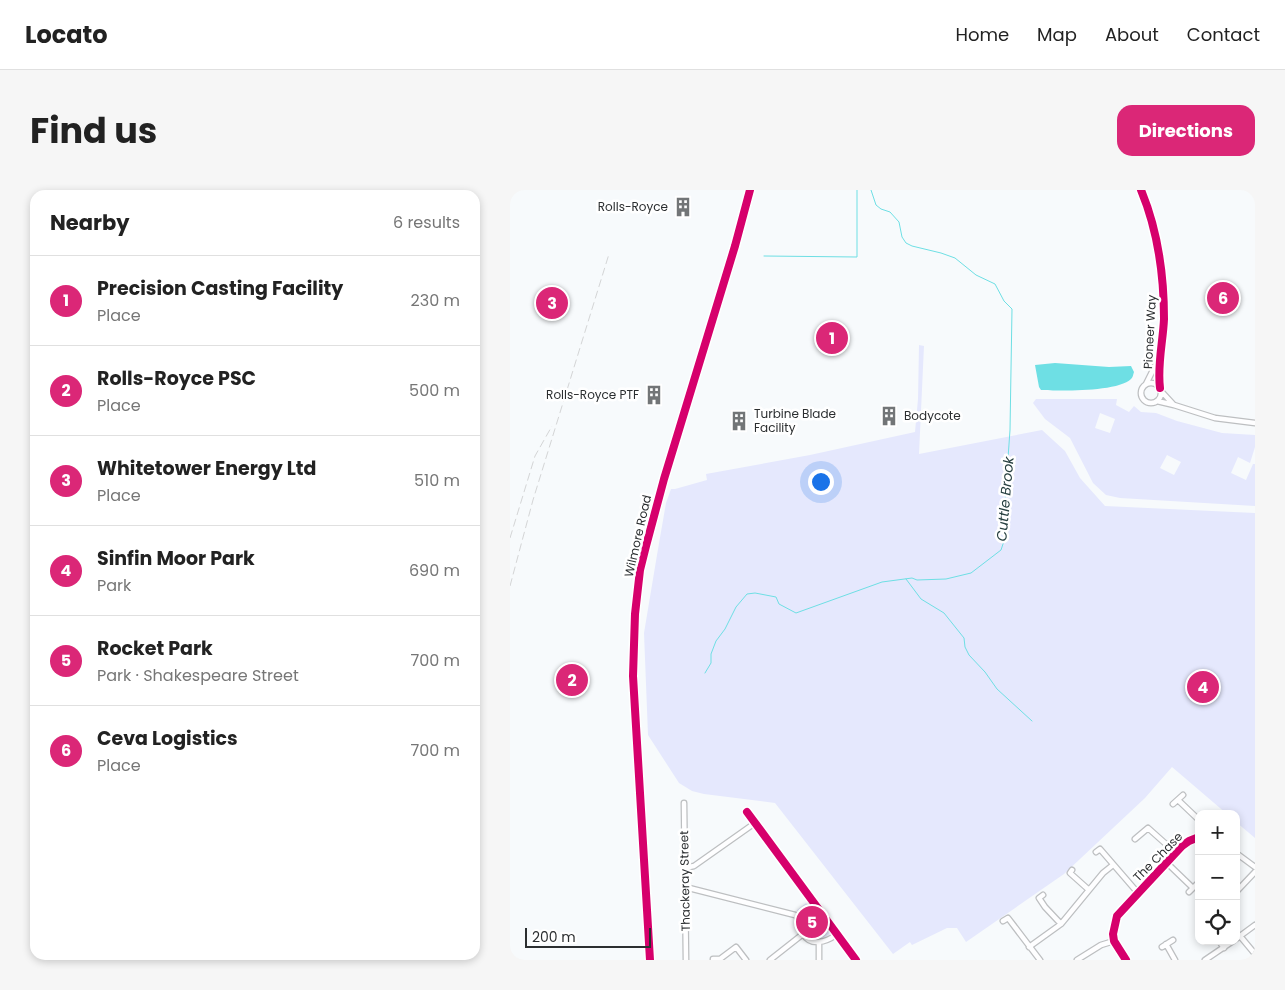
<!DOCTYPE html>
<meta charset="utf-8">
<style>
:root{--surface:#fff;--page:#f6f6f6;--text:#222;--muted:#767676;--line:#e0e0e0;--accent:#db2777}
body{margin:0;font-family:Poppins,sans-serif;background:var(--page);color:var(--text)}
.controls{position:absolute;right:15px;bottom:15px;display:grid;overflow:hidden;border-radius:10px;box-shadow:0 2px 8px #0003}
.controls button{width:45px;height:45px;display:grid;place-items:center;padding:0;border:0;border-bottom:1px solid var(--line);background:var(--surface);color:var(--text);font:25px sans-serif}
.scale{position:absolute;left:15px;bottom:12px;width:126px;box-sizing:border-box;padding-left:5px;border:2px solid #2b2e30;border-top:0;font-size:14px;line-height:18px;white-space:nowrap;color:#2b2e30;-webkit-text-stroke:4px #fff;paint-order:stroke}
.you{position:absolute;left:310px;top:291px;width:18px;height:18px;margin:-12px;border:4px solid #fff;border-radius:50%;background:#1a73e8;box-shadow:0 0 0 8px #1a73e833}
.badge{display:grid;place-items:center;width:32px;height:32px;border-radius:50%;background:var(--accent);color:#fff;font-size:16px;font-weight:700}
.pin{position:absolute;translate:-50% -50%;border:2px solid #fff;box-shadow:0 1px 5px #0006}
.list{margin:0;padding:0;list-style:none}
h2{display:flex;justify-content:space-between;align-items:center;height:65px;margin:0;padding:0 20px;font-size:21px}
h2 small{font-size:16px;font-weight:400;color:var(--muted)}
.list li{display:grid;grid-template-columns:32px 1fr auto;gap:15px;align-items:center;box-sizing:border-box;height:90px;padding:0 20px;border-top:1px solid var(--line)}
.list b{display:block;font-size:19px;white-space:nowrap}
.list p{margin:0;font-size:16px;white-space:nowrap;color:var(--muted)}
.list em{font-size:16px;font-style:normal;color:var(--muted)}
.icon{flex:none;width:28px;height:28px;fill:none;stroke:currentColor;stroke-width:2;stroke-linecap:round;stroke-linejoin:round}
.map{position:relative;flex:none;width:745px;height:770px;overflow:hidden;border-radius:15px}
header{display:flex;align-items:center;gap:30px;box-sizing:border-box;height:70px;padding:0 25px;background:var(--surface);border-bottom:1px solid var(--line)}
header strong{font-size:24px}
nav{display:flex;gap:28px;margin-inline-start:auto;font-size:18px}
.intro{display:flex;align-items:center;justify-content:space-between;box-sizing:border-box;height:120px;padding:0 30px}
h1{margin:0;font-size:35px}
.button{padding:12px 22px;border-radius:15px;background:var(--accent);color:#fff;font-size:18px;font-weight:700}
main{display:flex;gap:30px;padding:0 30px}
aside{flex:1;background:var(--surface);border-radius:15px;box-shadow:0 2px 8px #0003}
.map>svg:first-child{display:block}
.green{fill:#e5e8fd;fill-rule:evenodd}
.water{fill:#6edfe4}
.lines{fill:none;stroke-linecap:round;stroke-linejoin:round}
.stream{stroke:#6edfe4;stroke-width:1}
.minor-casing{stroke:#bdbfc1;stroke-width:7}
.tertiary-casing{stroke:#bdbfc1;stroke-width:8}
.minor{stroke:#fefeff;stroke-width:4.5}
.tertiary{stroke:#fefeff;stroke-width:5}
.rail{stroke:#d4d5d6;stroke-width:1;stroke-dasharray:8 4;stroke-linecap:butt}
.cycleway-casing{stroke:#fff;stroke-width:11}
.cycleway{stroke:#d6006c;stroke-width:8}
.labels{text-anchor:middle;stroke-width:5;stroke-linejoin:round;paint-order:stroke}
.poi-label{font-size:12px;fill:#2b2e30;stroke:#fff;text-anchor:end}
.street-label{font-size:12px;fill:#2b2e30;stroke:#fff}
.water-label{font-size:14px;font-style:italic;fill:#274041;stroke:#fff}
</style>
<header>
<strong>Locato</strong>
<nav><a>Home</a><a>Map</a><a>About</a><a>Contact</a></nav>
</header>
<div class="intro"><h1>Find us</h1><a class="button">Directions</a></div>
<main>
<aside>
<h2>Nearby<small>6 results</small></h2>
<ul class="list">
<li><span class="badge">1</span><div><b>Precision Casting Facility</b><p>Place</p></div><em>230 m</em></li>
<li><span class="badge">2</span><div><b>Rolls-Royce PSC</b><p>Place</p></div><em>500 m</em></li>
<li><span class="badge">3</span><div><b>Whitetower Energy Ltd</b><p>Place</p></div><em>510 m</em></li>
<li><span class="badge">4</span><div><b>Sinfin Moor Park</b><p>Park</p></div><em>690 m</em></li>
<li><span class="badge">5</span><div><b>Rocket Park</b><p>Park · Shakespeare Street</p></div><em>700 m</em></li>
<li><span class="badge">6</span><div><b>Ceva Logistics</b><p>Place</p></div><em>700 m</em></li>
</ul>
</aside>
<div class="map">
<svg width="745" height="770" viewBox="0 0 745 770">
<rect width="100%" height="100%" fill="#f7fafc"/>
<path class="green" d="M409 155 414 156 409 264 532 240 555 261 570 288 595 316 745 323V648L726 632V624H717L662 577 635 608 554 684 456 752 447 738H437L402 755 400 752 383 764 265 613 194 604 182 601 169 593 138 545 134 443 147 365 156 313 161 299H165L197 290 196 284 300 265 405 242 408 209Z
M526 209H607L606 215 619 222 624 216 631 222 646 223 667 231 712 243 745 245V257L740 273 728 267 721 283 736 290 743 274H745V316L610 308 596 305 583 293 560 248 535 229 523 213ZM590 223 605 229 600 243 585 238ZM657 265 671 272 664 285 650 278Z
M296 713 320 744 309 750C293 741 295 735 287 720Z"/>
<path class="water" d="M545 173 599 177 621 176 624 182C623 185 623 187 621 189 608 202 549 201 531 200L529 197 525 175Z"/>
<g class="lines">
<path class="stream" d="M254 66 347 67V0
M396 389 411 409 434 423 454 448 455 457 459 465 475 482 487 499 522 531
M195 483 201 473V464L206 451 215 439 226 417 237 404 245 403 266 407 269 414 286 423 372 392 402 388 407 390 436 389 461 383 491 360 494 351 493 339 500 240 502 119 494 111 485 94 466 85 445 68 431 63 402 56 396 53 392 47 389 32 380 22 371 19 366 15 361 0"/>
<defs>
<path id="minor" d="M631 0C648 41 654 85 654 129 653 152 647 175 650 198
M631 203a10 10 0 1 1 20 0a10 10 0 1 1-20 0Z
M636 194 649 168
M651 201 663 214
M647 211 664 215 705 228 745 233
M668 610 689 630
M174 613 176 770
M663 614 673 605
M237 622 346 770
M625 649 638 638 666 663
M586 662 590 659 628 703
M726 663 745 677
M657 673 683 698
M174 678 184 676 245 633
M562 680 560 683 579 700
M175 697 285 725C292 730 289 737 293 744 301 757 316 752 326 745
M679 702 687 694
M726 702 745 682
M533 705 529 708 535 717 551 734
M493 731 498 728 530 770
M730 746 745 764
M726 749 745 735
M709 751 714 758
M309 753V770
M656 754 665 770
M519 757 551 734 593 683 603 675
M652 757 663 750
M203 769H210L226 757 236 770
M260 770 293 744
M567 770 591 755 604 751
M616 770 604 751 603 744 607 726 672 656 679 651 689 647
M695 770 723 751"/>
<path id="tertiary" d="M140 770 123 486 125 424 130 380 136 356 154 289 225 56 240 0"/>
</defs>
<use href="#minor" class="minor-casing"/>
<use href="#tertiary" class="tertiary-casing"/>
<use href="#minor" class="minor"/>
<use href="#tertiary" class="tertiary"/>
<path class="rail" d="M0 348 25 266 42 236
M0 396 23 310 99 64"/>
<defs>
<path id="cycleway" d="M631 0C648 41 654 85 654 129 653 152 647 175 650 198
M237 622 346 770
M140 770 123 486 125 424 130 380 136 356 154 289 225 56 240 0
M616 770 604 751 603 744 607 726 672 656 679 651 689 647"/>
</defs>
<use href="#cycleway" class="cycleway-casing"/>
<use href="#cycleway" class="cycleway"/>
</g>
<defs>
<symbol id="building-bare" viewBox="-9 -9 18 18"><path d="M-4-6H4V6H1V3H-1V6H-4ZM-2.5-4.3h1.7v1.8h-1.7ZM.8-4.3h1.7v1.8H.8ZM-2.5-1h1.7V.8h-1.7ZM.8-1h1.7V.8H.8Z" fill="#727577" stroke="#fff" stroke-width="2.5" paint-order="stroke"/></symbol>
</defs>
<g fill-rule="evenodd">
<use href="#building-bare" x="159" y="3" width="28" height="28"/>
<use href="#building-bare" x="130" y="191" width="28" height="28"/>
<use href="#building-bare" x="365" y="212" width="28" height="28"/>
<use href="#building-bare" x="215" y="217" width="28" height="28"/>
</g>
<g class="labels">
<g class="poi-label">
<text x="158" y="21">Rolls-Royce</text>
<text x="129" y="209">Rolls-Royce PTF</text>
<text x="244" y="228" text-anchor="start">Turbine Blade<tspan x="244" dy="14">Facility</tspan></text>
<text x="394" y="230" text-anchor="start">Bodycote</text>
</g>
<g class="street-label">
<text transform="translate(640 142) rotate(-87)" y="4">Pioneer Way</text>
<text transform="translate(128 346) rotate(-77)" y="4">Wilmore Road</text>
<text transform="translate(648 667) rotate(-45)" y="4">The Chase</text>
<text transform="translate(175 691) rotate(-91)" y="4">Thackeray Street</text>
</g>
<g class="water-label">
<text transform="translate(495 309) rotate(-85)" y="5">Cuttle Brook</text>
</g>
</g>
</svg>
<div class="controls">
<button>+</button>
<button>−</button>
<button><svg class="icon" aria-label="locate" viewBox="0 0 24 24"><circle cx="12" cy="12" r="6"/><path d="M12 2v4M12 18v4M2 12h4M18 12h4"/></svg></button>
</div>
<div class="scale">200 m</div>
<div class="you"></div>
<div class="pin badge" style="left:322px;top:148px">1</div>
<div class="pin badge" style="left:62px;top:490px">2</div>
<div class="pin badge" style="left:42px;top:113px">3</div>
<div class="pin badge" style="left:693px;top:497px">4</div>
<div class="pin badge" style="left:302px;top:732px">5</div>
<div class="pin badge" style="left:713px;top:108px">6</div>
</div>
</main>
